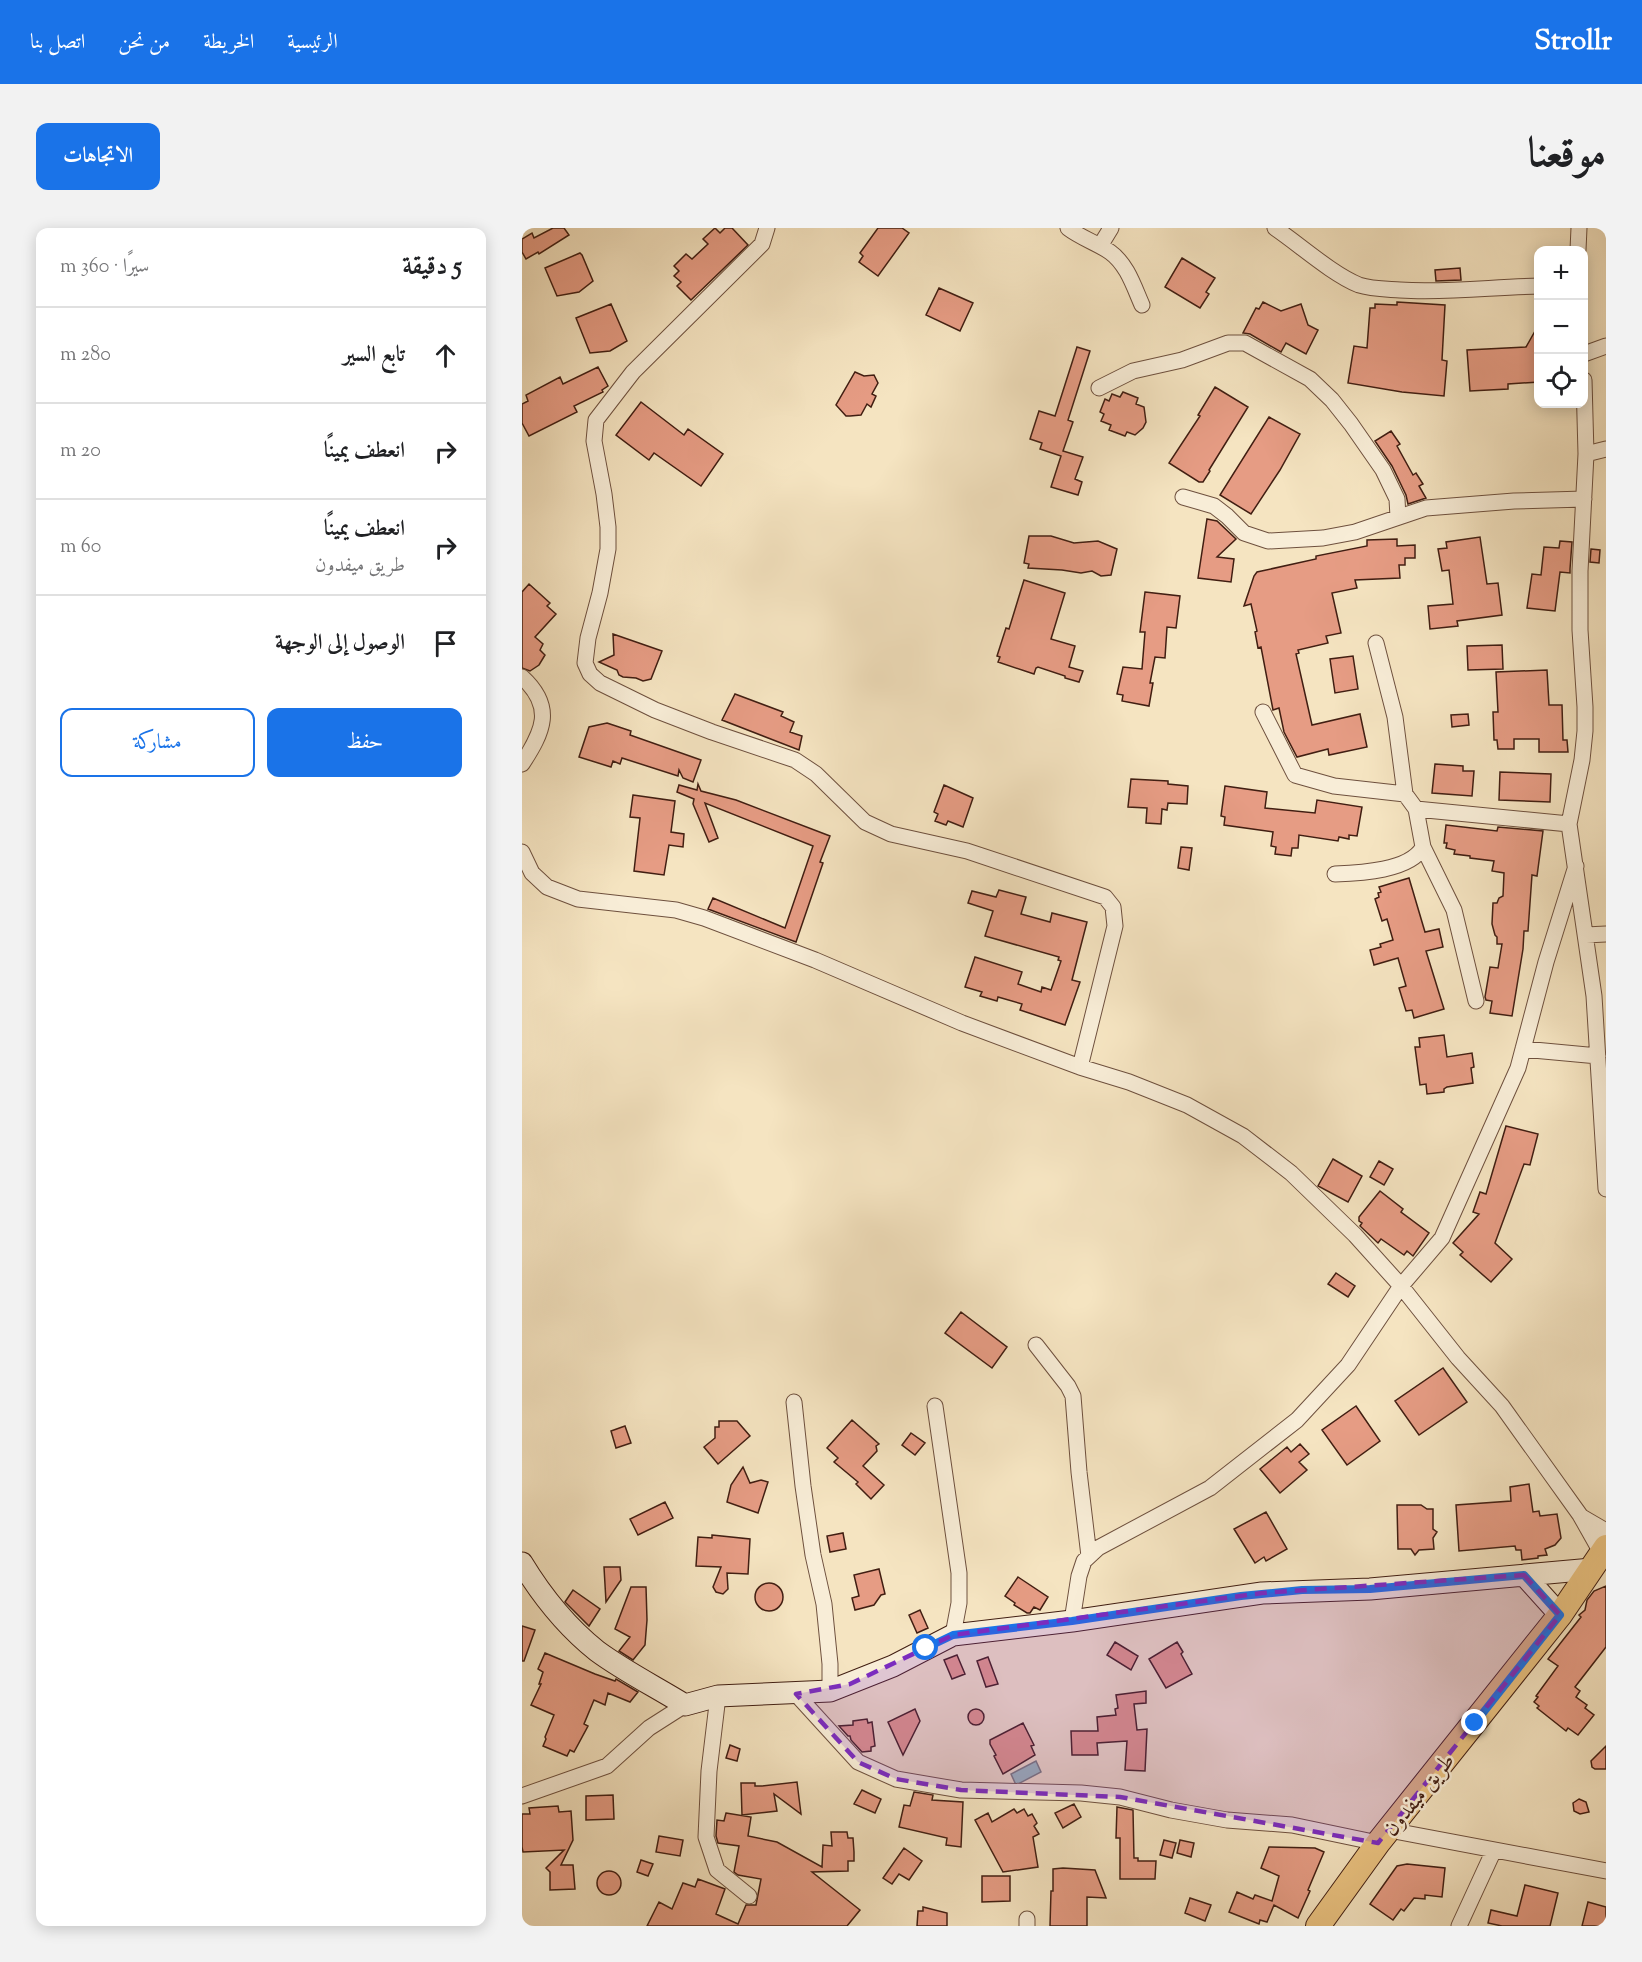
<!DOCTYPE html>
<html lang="ar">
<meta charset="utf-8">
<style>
:root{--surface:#fff;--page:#f2f2f2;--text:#202124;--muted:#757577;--line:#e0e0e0;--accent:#1a73e8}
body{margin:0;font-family:"Sorts Mill Goudy",Amiri,serif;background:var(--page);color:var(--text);direction:rtl}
.controls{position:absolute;right:18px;top:18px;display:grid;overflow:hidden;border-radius:12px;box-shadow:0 3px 15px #0003}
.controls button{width:54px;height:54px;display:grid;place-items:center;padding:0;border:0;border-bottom:2px solid var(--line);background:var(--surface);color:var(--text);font:30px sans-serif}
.stop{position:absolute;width:18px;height:18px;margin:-14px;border:4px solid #1a73e8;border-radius:50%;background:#fff}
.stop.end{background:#1a73e8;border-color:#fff;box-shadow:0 2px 6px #0008}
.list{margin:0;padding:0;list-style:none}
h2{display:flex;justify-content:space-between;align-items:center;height:78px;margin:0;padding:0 24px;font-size:26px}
h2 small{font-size:20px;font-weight:400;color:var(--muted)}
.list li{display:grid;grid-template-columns:39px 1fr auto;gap:18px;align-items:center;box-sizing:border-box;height:96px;padding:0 24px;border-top:2px solid var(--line)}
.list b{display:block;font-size:22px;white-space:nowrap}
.list p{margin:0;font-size:20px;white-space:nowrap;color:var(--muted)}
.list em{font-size:20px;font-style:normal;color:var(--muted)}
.actions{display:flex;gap:12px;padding:18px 24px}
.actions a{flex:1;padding:14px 0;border:2px solid var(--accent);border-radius:12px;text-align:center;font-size:21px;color:var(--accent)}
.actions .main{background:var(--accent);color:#fff}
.icon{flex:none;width:33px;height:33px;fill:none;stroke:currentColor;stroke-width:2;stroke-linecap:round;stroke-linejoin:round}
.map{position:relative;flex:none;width:1084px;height:1698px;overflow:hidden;direction:ltr;border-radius:12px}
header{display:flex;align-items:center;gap:36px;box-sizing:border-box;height:84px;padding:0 30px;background:var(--accent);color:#fff}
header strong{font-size:28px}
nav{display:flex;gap:33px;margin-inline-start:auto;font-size:21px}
.intro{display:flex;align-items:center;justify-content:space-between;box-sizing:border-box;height:144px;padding:0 36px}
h1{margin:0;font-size:42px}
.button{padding:15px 27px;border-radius:12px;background:var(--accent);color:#fff;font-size:21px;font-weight:700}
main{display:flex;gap:36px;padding:0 36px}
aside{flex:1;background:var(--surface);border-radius:12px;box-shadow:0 3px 15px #0003}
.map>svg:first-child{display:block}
.water{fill:#9dbeb8;stroke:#787e76;stroke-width:1.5}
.building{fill:#e69c84;stroke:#411e12;stroke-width:1.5}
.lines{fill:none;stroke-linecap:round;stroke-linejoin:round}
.street-casing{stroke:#6e503e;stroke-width:17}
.secondary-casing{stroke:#411e12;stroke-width:23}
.primary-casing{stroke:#411e12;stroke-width:26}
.street{stroke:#f8edd7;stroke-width:15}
.secondary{stroke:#f8edd7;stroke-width:21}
.primary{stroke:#eac280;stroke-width:24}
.route{stroke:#1a73e8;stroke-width:8}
.marked{fill:#7b2cbf;fill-opacity:0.2;stroke:#7b2cbf;stroke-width:4.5;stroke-dasharray:12 8;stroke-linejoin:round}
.labels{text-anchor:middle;stroke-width:5;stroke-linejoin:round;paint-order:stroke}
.street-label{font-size:22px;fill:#411e12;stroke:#f8edd7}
</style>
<header>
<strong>Strollr</strong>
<nav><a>الرئيسية</a><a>الخريطة</a><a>من نحن</a><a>اتصل بنا</a></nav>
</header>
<div class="intro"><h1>موقعنا</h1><a class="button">الاتجاهات</a></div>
<main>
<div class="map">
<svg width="1084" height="1698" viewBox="0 0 1084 1698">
<rect width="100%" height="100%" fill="#f5e4c1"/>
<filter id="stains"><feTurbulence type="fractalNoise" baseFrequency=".00333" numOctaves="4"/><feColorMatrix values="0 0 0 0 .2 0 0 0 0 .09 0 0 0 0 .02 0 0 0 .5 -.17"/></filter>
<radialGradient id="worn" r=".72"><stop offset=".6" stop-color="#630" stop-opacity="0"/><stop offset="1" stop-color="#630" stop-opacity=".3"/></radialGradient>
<path class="water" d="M514 1533 519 1544 494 1557 489 1546Z"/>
<path class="building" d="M31 0H42L47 7 17 26 16 24 4 31 0 24V11L10 5 12 10Z
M193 0 198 5 203 0H210L226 17 169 72 155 58 159 54 152 48 157 43 152 38 164 26 170 31 186 16 181 11Z
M356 0H380L387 5 356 48 337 34 341 28 338 25Z
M58 25 60 27 71 53 57 64 35 68 23 40Z
M660 30 693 50 684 64 687 66 678 80 643 59Z
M938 40 939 52 914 53 913 42Z
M417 60 451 75 438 103 404 87Z
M741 74 759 83 779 76 786 97 796 102 784 126 764 115 759 124 728 106 721 105 734 80 737 81Z
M875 74 923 77 920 132 925 133 922 168 880 164 826 155 832 118 845 120 848 80H853V76L875 77Z
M89 76 105 113 88 123 68 125 54 90Z
M1017 96V154L986 156V161L948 163 945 122 1004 119Z
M555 119 568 123 546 192 551 194 541 223 561 229 553 251 560 254 556 267 529 259 539 228 518 221 520 215 508 211 517 183 533 188Z
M76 139 86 158 80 162 81 164 52 178 55 184 7 208 0 195V176L6 173 4 167 38 149 41 156Z
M333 144 342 148 352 147 356 155 350 166 354 168 349 179 345 176 339 187 328 188H324L314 177Z
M693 159 726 179 687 242 688 243 681 254H677L647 235 678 188 676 187Z
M601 164 616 170 614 176 622 179 624 194 621 200 613 207 605 204 603 208 587 202 589 197 579 193 582 186 578 184 583 171 587 173 590 166 598 169Z
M119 174 162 207 166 201 201 226 179 258 132 225 127 232 94 207Z
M747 189 778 206 758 242 729 286 698 267Z
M869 203 878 216 875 218 891 247 894 245 901 256 897 258 904 270 886 276 884 267 870 238 853 213Z
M685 291 695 293 714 311 695 329 712 331 709 354 676 350Z
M507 308H529L552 315 576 313 595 321 589 347 579 348 570 343 559 345 540 342 506 340 507 336 502 335Z
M958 309 965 356 976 355 980 387 935 393 936 398 908 401 906 378 931 376 927 342 920 343 916 321 925 320 924 314Z
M875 311V318L893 317V330H883V337H877L878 350 833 352 835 360 810 365 819 405 804 408 806 415 776 422 777 425 774 426 790 497 838 486 845 519 807 527 806 521 775 529 762 504 757 480 751 482 739 419 736 420 733 404 735 403 729 376 722 378 732 348 735 344 794 331V328L845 318V312Z
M1038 313 1050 314 1048 341V345L1038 344 1033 383 1005 380 1010 346 1019 347 1022 319 1037 320Z
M1069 321 1078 322 1077 335 1068 334Z
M502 352 543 365 529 411 553 418 547 439 561 443 557 454 543 450V448L516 439 514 440 512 446 476 434 478 429 475 428 484 400 487 401Z
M7 356 28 375 25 378 34 386 13 409 21 416 18 422 23 427 17 437 8 443 0 440V364Z
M623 364 658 368 654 400 645 399 643 430 633 429 628 455H631L627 478 600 473 601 467 595 466 601 439 620 441 623 404H618Z
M91 406 140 423 129 451 121 453 114 450 101 449 97 447 95 442 77 434 92 427Z
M980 417 981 441 946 442 945 418Z
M831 428 836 461 813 465 808 431Z
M1025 442 1027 477H1040L1041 512H1045L1046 524H1017V511H992V521H976L975 512H972L971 484H976L974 444Z
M213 466 261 484 259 488 272 494 268 504 280 508 277 522 200 492Z
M946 486 947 497 930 499 929 487Z
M85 495 109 503 108 507 179 532 171 554 161 550 157 542 156 548 100 530 98 536 91 533 89 539 57 529 67 499Z
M913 536 941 538V543H952L950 568 910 565Z
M978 544 1029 546 1028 574 977 572Z
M609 551 646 553V556L666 558 665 576 646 575 645 582 640 581 639 596 624 595 625 580 606 579Z
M176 556 179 563 214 572 308 608 298 634 301 635 274 714 186 681 191 670 263 700 291 618 183 575 196 610 187 614 171 576 172 571 155 564 157 557 175 562Z
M422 557 451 570 441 599 426 593 424 597 413 593 416 586 412 584Z
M703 558 745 564 743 580 793 585 795 572 840 579 835 608 827 607V611L817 609 816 613 777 607 776 620H770L769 628 753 626 754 619 749 618 751 604 702 597 703 589 699 588Z
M111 567 153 573 149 604 162 606 161 619 147 617 142 647 112 643 118 590 108 589Z
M924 597 975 603 976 599 1021 603 1015 648 1010 647 1006 703H1002L1001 721 990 788 968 785 970 773 964 772 963 769 968 739 976 740 980 716H975V709L973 707 970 696 971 675H975L977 670 981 668 982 645 970 643 972 633 948 630V628L932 626 933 622 924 620 925 615H922Z
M659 619 670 620 667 642 656 640Z
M887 650 903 704 917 701 921 719 904 723 922 781 892 790 890 782 884 783 877 760 884 758 876 730 852 737 848 722 859 719 858 716 871 712 865 691 860 693 853 671 857 669 856 665 859 664 857 659Z
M477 662 504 669 499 686 528 694 530 685 565 694 550 752 558 754 543 797 498 782 500 776 476 769 475 773 458 768 460 764 443 759 453 729 500 744 496 756 519 764 520 759 529 762 539 733 536 732 537 729 463 708 471 683 446 675 450 663 474 669Z
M922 807 925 829 950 825 952 839 949 840 951 855 925 859 922 861V864L905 866 904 856 898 857 893 819H898L897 810Z
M984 898 1016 906 1008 937 1002 936 973 1015 990 1031 969 1054 938 1027 941 1024 931 1015 957 986 951 984 958 964 964 966Z
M811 931 840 948 826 974 796 958Z
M857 933 871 941 862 957 848 949Z
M858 963 881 981 879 984 907 1005 891 1028 885 1023 882 1027 859 1011 856 1015 838 998 840 995 837 993V989Z
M814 1045 833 1058 826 1069 806 1056Z
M439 1084 485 1119 470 1140 423 1105Z
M921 1140 945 1174 897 1207 873 1173Z
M834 1178 858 1213 825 1237 800 1202Z
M330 1192 357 1216 354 1218 355 1223 341 1238 362 1257 349 1271 334 1256 336 1254 312 1234 316 1230 305 1220Z
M197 1193H215L228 1208 196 1236 182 1219 193 1210V1199H197Z
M103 1198 109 1215 94 1220 89 1203Z
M389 1205 403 1215 393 1227 380 1217Z
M778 1216 787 1226 777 1234 785 1242 758 1265 738 1241 765 1219 769 1224Z
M221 1239 228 1255 239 1252 246 1254 236 1285 205 1274 209 1257Z
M1007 1256 1011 1284 1017 1283 1018 1288 1035 1286 1039 1310 1033 1317 1023 1321 1025 1327 1016 1328V1330L1000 1332 999 1322H994L993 1318 937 1323 934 1277 989 1273 988 1259Z
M143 1274 151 1290 116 1307 108 1291Z
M875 1277H899L905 1281H911V1301L915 1304 911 1310 912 1321 897 1322 893 1327 889 1321H876Z
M744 1284 765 1321 744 1333 742 1329 733 1335 712 1301Z
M321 1305 324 1321 308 1324 305 1308Z
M190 1307 228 1311 226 1346 205 1345 206 1361 201 1366 194 1364 191 1359 199 1339 174 1338 176 1309 190 1310Z
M82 1339H98L99 1352 84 1374Z
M357 1341 363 1366 359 1367 352 1377 333 1382 330 1370 337 1368 332 1347Z
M496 1349 526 1369 518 1382 512 1379 508 1385H505L492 1377 493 1375 483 1368Z
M233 1369a14 14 0 1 1 28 0a14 14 0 1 1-28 0Z
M1084 1358V1419L1053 1459 1058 1463 1054 1469 1065 1477 1063 1480 1072 1487 1056 1507 1046 1500 1044 1503 1015 1480 1017 1478 1012 1474 1016 1469 1014 1468 1036 1438 1026 1431 1059 1389 1057 1387 1063 1382 1065 1372 1072 1363Z
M109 1359H124L125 1392 123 1417 111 1432 97 1423 108 1409 93 1401Z
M51 1362 78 1381 67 1398 43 1374Z
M398 1382 406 1400 395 1405 387 1387Z
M0 1398 13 1402 2 1433H0Z
M593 1414 616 1428 609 1442 585 1427Z
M655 1414 661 1424 659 1426 670 1446 644 1460 627 1431Z
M23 1425 73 1446 93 1453 94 1451 116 1464 108 1474 86 1465 83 1477 72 1472 62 1496 66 1498 52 1524 48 1522 45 1528 21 1518 24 1511 23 1509 32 1487 9 1477 19 1456H17L21 1444 16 1441Z
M435 1427 443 1446 430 1451 422 1432Z
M466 1429 476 1456 464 1459 455 1433Z
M624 1463V1475L612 1476 615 1502 625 1501 623 1543 603 1542 605 1513 575 1515 576 1527H550L549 1503H576L575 1489 594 1487 593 1481 596 1480 594 1467Z
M393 1481 398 1493 381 1527 366 1494Z
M446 1489a8 8 0 1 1 16 0a8 8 0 1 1-16 0Z
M345 1491 346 1495 350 1494 353 1518 349 1519V1523L340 1524 329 1512 328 1508H326L317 1498 331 1497V1493Z
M501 1495 512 1517 509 1518 513 1527 481 1546 472 1528 474 1527 468 1516V1512Z
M208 1517 218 1521 215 1533 204 1530Z
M1084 1518V1541H1073L1070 1539 1069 1533Z
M275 1554 279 1586 252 1566 255 1583 220 1587 219 1555H233V1558H240Z
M340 1562 359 1571 353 1585 332 1576Z
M392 1564 411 1567 410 1572 441 1574 439 1619 424 1617 425 1610 377 1599 382 1577 388 1578Z
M91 1567 92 1591 64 1592V1568Z
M1057 1571 1064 1574 1067 1584 1058 1586 1052 1583 1051 1575Z
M552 1576 559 1589 541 1600 533 1585Z
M36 1578 37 1584 49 1583 51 1612 39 1637H51L53 1661 28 1662V1644L24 1640 42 1622 1 1624 0 1619V1586H8L7 1580Z
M595 1579 611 1582 612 1630H616V1633H634L633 1651H598V1610H594Z
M492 1581 495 1585 502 1581 506 1588 510 1586 515 1595 512 1598 517 1606 511 1609 516 1639 481 1644 453 1592 466 1585 470 1594Z
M204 1585 229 1589 226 1608 255 1614 300 1639 301 1617 310 1618 309 1604H325L326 1610H331L332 1624V1633H326V1643L290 1644 338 1682 325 1698H125L137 1674 150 1681 161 1655 173 1659 176 1651 203 1661 194 1686 216 1696 224 1677H234L239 1651 216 1647 212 1644 217 1618 196 1615 194 1608 195 1592 202 1593Z
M137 1608 161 1612 158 1628 134 1624Z
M642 1612 654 1615 650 1630 638 1627Z
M658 1612 672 1615 669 1629 655 1625Z
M747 1619 793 1620 802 1624 786 1662 788 1663 776 1690 752 1677 745 1694 738 1692 737 1696 707 1684 715 1664 731 1671 733 1667 750 1673 757 1648 739 1640Z
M382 1620 400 1633 387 1652 377 1646 370 1656 361 1650Z
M119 1632 131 1636 126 1648 115 1644Z
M885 1636 923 1640 920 1669 903 1667V1671L892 1670 882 1683 879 1681 871 1692 848 1676 875 1638Z
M541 1640 573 1642 584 1670 565 1669V1698H528L529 1663H531V1641Z
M75 1655a12 12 0 1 1 24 0a12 12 0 1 1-24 0Z
M460 1648H488V1673L460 1674Z
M1003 1657 1036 1665 1028 1698H980L966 1695 969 1682 995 1688Z
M668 1670 689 1677 683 1693 663 1685Z
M1066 1674 1084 1679V1698H1060Z
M401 1679 425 1685V1698H395L396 1683H401Z"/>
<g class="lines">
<defs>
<path id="street" d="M245 0 240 16 111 144 74 192 72 213 82 266 86 299V321L78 365 66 410 63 435 68 446 78 455 133 482 190 504 273 532 294 546 343 594 369 606 445 623 583 669 591 679 593 698 558 839
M546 0C559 10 575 15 588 24 605 36 612 59 620 77
M753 0C778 17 810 46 837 57 849 61 865 61 878 62 925 65 970 59 1017 58
M578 18 589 0
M1056 22 1057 0
M1062 126 1084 118
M1062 152 1064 226 1058 343V402L1063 479V503L1060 532 1047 596 1072 768 1084 961
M577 160 611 143 660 132 706 115H723L788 151 810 172 829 196 861 242 875 271 876 289
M1064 226 1084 221
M661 269 692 278 705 288 722 305 746 313 801 310 833 304 904 280 992 273 1062 271
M854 415 873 489 883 566
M0 449C33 479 21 504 0 536
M741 484 773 547 812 558 883 566 894 581 1047 596
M901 619 932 682 954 773
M0 624 10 645 25 659 56 671 154 682 182 690 293 732 440 795 558 839 607 854 665 877 721 908 769 945 833 1007 879 1058 936 1130 980 1178 1058 1287 1080 1326
M813 646C838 645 888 643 901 619L894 581
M1064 707 1084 706
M1001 821 1076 828
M514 1117 546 1158 551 1168 557 1244 567 1328
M272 1174 281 1258 291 1327 302 1376 308 1436V1463
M413 1178 437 1345V1375L431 1407
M1060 1289 1084 1303
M550 1393 557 1348 562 1333 576 1320 688 1260 775 1192 826 1137 879 1058 920 1010 996 840 1024 734 1054 638
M274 1466 336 1534 374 1551 439 1562 559 1565 598 1569 649 1582 705 1592 770 1597 856 1615
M196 1468 187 1543 184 1609 195 1642 227 1668
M0 1568 85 1538 127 1500 163 1477
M867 1602 1084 1643
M505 1691V1698
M937 1698 972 1622"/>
<path id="secondary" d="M0 1335C20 1368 45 1399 75 1423 102 1443 134 1459 163 1477L196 1468 308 1463 371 1438 431 1407 550 1393 740 1365 848 1361 1070 1341
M1002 1347 1038 1387"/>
<path id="primary" d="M796 1698 856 1615 1038 1387 1084 1319"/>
</defs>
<use href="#street" class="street-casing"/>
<use href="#secondary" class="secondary-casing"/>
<use href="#primary" class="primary-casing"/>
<use href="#street" class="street"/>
<use href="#secondary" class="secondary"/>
<use href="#primary" class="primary"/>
</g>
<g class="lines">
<path class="route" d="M404 1420 431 1407 550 1393 719 1368 780 1362 848 1361 1002 1347 1038 1387 953 1495"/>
</g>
<path class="marked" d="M1002 1347 1038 1387 856 1615 598 1569 439 1562 374 1551 336 1534 274 1466 328 1456 431 1407 740 1365Z"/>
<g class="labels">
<g class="street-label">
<text transform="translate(896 1566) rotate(-51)" y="8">طريق ميفدون</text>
</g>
</g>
<rect width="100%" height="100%" filter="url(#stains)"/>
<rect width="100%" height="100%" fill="url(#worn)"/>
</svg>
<div class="controls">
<button>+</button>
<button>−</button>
<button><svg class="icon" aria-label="locate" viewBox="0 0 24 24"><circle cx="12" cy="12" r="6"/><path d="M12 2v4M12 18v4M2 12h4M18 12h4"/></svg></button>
</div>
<div class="stop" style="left:404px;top:1420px"></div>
<div class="stop end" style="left:953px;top:1495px"></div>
</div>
<aside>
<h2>5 دقيقة<small>سيرًا · 360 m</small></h2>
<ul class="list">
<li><svg class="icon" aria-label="ahead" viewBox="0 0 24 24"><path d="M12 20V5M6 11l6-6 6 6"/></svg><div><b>تابع السير</b></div><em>280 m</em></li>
<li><svg class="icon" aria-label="right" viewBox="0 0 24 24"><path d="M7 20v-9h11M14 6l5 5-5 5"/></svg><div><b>انعطف يمينًا</b></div><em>20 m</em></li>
<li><svg class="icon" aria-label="right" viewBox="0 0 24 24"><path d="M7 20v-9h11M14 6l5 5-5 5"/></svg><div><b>انعطف يمينًا</b><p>طريق ميفدون</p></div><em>60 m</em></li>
<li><svg class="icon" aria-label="arrive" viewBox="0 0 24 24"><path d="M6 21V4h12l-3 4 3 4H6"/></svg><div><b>الوصول إلى الوجهة</b></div></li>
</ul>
<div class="actions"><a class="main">حفظ</a><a>مشاركة</a></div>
</aside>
</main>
